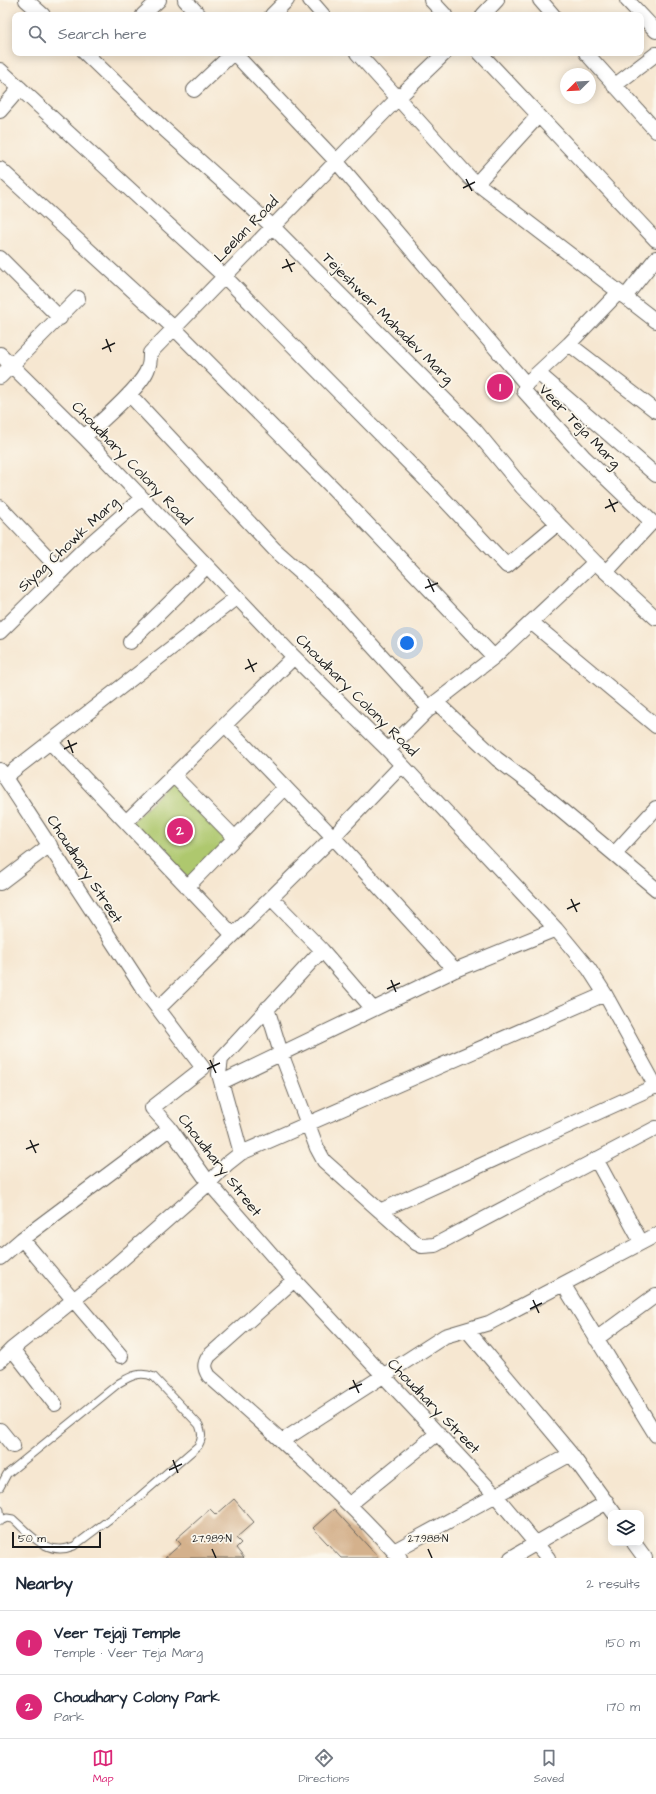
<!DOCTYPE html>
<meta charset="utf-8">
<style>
:root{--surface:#fff;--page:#f6f6f7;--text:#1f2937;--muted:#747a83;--line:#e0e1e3;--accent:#db2777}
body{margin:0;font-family:"Architects Daughter",sans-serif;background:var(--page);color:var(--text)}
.controls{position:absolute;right:12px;bottom:12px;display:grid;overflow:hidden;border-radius:8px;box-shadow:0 2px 10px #0003}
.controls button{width:36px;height:36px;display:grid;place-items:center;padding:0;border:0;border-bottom:1px solid var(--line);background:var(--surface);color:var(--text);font:20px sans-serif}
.compass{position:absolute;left:560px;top:68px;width:36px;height:36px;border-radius:50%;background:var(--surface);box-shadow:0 2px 10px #0003;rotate:246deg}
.scale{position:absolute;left:12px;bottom:10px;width:89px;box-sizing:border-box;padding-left:4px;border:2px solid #1c1c1c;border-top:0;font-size:11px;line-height:14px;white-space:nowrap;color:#1c1c1c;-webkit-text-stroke:3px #fbf7ec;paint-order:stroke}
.you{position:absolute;left:407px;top:643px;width:14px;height:14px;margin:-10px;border:3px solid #fff;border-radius:50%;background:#1a73e8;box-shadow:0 0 0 6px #1a73e833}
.badge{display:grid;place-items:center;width:26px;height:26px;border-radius:50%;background:var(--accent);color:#fff;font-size:13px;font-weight:700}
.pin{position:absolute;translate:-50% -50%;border:2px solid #fff;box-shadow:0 1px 4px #0006}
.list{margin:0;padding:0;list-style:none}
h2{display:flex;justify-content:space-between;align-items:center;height:52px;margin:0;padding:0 16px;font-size:17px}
h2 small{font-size:13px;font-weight:400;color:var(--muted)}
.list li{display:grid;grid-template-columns:26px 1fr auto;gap:12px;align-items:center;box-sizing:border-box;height:64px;padding:0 16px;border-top:1px solid var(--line)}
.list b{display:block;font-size:15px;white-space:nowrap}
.list p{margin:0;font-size:13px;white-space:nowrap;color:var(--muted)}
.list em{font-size:13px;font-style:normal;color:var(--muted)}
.icon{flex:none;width:22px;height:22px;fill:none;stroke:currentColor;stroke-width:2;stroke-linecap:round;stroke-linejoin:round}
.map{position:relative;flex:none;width:656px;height:1558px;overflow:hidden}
.search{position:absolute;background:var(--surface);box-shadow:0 2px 10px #0003;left:12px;right:12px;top:12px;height:44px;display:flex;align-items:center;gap:10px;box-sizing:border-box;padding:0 14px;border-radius:8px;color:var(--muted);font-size:15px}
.sheet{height:180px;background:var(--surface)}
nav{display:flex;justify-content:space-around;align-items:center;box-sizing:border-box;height:56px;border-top:1px solid var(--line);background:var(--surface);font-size:11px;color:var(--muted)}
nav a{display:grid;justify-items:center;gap:2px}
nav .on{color:var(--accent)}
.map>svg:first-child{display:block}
.green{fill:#aec86e;stroke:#657245}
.building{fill:#d4b18c}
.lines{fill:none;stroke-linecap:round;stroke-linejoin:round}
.service-casing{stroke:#68635b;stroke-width:9}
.minor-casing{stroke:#68635b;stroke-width:16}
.service{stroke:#fff;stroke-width:7}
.minor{stroke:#fff;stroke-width:14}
.ticks{fill:none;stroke:#1c1c1c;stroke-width:1.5}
.labels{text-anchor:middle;stroke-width:3.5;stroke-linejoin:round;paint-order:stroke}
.street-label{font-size:15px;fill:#1c1c1c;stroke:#fbf7ec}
.ticks-label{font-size:10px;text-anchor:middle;fill:#1c1c1c;stroke:#fbf7ec;stroke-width:3.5;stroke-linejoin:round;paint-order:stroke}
</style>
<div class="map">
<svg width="656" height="1558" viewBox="0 0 656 1558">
<rect width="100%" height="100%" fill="#fbf7ec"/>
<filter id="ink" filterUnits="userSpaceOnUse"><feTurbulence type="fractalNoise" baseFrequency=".025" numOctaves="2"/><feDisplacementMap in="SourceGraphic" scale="8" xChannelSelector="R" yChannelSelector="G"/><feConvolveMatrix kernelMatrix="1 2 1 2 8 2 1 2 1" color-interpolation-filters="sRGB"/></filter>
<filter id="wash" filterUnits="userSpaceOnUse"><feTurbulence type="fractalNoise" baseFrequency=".012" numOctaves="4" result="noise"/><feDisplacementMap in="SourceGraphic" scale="16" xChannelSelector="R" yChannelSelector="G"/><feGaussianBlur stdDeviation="0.9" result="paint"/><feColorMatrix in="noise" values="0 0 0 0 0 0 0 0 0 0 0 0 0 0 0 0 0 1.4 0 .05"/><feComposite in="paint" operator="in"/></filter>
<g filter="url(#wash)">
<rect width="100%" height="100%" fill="#f6e7d1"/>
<path class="green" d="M174 780 228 839 189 879 131 823Z"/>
<g id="blocks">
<path class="building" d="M234 1499 254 1522 236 1538 241 1543 236 1548 244 1558H165L181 1544 176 1539 210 1509 216 1515Z
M334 1509 379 1558H341L313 1528Z"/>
</g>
</g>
<g filter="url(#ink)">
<use href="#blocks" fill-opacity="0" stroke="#68635b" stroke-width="1"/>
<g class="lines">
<defs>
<path id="service" d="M0 1487 7 1474 119 1383C131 1376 140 1371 154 1377L199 1425C202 1433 203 1438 198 1446L139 1497 74 1546C47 1557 31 1535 13 1519L7 1518 0 1521
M0 1510 1 1521"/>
<path id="minor" d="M26 0 43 15
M185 0 199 15
M310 0 323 15
M431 0 445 15
M540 0 553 15
M627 0 656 31
M143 15 159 0
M272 15 287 0
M483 15 497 0
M85 53 163 128 273 227 475 430 522 487 595 562 656 618
M234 53 336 161 526 384
M357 53 470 178 619 292
M480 53 656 240
M586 53 656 131
M0 70 224 276 426 480 507 566 557 524
M614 86 656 54
M194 90 233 53
M0 111 20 88
M0 169 175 329 334 489 494 657
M477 183 538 116
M0 258 60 318
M625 297 656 321
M569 344 656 411
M0 354 84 437 294 657 388 750 556 929 589 969 605 994 656 1087
M538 373 656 475
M0 377 78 298
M129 394 274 549 327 596 430 709
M84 437C99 423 143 386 148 368 150 364 150 358 150 353L397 99 445 53
M0 507 59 569
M606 572 652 522 583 456 524 391 526 384 569 344 619 292 625 297 656 258
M531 622 656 726
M0 632 83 550 142 498
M130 642 207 566
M436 702 497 759 534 787 656 889
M225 725 333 837 455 970
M50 742 233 935
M388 750 436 702 494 657 595 562
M0 770 144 990 203 1068 152 1108 169 1127 209 1183 294 1280 496 1496 548 1558
M173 775 235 838
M5 777 237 597
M126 822 294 657
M615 853 656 808
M0 883 50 845
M187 887 285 787
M271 898 322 950 373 1009
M267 1008 281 1053 317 1148 324 1161 416 1243 422 1246 435 1245 656 1128
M158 1009 333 837 402 765
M222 1082 455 970 556 929
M241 1153 219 1074 221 1059 322 950
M596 1159 641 1242
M380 1211 656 1086
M22 1239 121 1356
M0 1258 22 1239 165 1132 169 1127
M294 1280 209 1356C204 1364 204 1368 209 1376 275 1434 341 1493 400 1558
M563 1284 656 1435
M467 1330 571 1454 614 1513
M596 1339 656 1295
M12 1349 55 1404
M0 1361 12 1349 101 1278 209 1183 227 1164 241 1153 605 994
M0 1430 13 1446
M282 1441 445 1336 489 1323 656 1235
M349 1505 438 1433
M634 1543 645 1558
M394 1551 571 1454
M511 1558 607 1502"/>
</defs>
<use href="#service" class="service-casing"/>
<use href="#minor" class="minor-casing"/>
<use href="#service" class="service"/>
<use href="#minor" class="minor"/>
</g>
</g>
<path class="ticks" d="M466 179 472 191M463 188 475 182M286 259 292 272M282 268 295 263M106 339 111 352M102 349 115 343M609 499 615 512M605 508 618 502M428 579 434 592M425 588 438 583M248 659 254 672M245 669 257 663M68 740 73 753M64 749 77 743M571 899 577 912M567 909 580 903M391 980 396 992M387 989 400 983M210 1060 216 1073M207 1069 220 1063M30 1140 36 1153M26 1149 39 1144M533 1300 539 1313M530 1309 542 1303M353 1380 359 1393M349 1389 362 1384M173 1460 178 1473M169 1470 182 1464M212 1549 216 1558M428 1549 432 1558"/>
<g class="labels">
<g class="street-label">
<text transform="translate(246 229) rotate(-46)" y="5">Leelan Road</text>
<text transform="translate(388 318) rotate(45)" y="5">Tejeshwer Mahadev Marg</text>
<text transform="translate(580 426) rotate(46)" y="5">Veer Teja Marg</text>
<text transform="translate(132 463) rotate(46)" y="5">Choudhary Colony Road</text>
<text transform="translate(68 544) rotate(-43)" y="5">Siyag Chowk Marg</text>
<text transform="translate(357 695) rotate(45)" y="5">Choudhary Colony Road</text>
<text transform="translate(85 869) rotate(57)" y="5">Choudhary Street</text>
<text transform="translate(220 1165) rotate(52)" y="5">Choudhary Street</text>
<text transform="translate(434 1406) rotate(46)" y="5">Choudhary Street</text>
</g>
</g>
<g class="ticks-label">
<text x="212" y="1542">27.989°N</text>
<text x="428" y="1542">27.988°N</text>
</g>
</svg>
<div class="controls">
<button><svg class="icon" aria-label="layers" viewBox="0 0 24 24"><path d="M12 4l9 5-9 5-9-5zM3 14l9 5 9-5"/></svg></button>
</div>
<svg class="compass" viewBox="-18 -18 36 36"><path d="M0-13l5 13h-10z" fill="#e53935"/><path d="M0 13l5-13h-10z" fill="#747a83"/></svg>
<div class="scale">50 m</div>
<div class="you"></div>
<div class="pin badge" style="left:500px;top:387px">1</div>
<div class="pin badge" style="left:180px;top:831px">2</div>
<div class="search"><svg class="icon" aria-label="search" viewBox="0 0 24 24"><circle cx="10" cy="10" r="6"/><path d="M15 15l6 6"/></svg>Search here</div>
</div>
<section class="sheet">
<h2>Nearby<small>2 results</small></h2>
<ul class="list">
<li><span class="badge">1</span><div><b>Veer Tejaji Temple</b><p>Temple · Veer Teja Marg</p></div><em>150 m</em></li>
<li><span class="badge">2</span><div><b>Choudhary Colony Park</b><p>Park</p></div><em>170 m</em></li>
</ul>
</section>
<nav>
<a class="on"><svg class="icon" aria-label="map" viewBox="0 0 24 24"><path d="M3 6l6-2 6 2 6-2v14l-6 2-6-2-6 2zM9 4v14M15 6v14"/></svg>Map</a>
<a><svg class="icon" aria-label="directions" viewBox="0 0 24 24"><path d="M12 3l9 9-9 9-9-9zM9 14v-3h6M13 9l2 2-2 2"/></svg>Directions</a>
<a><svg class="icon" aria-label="saved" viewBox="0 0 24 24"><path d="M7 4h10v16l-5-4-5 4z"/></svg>Saved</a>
</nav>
